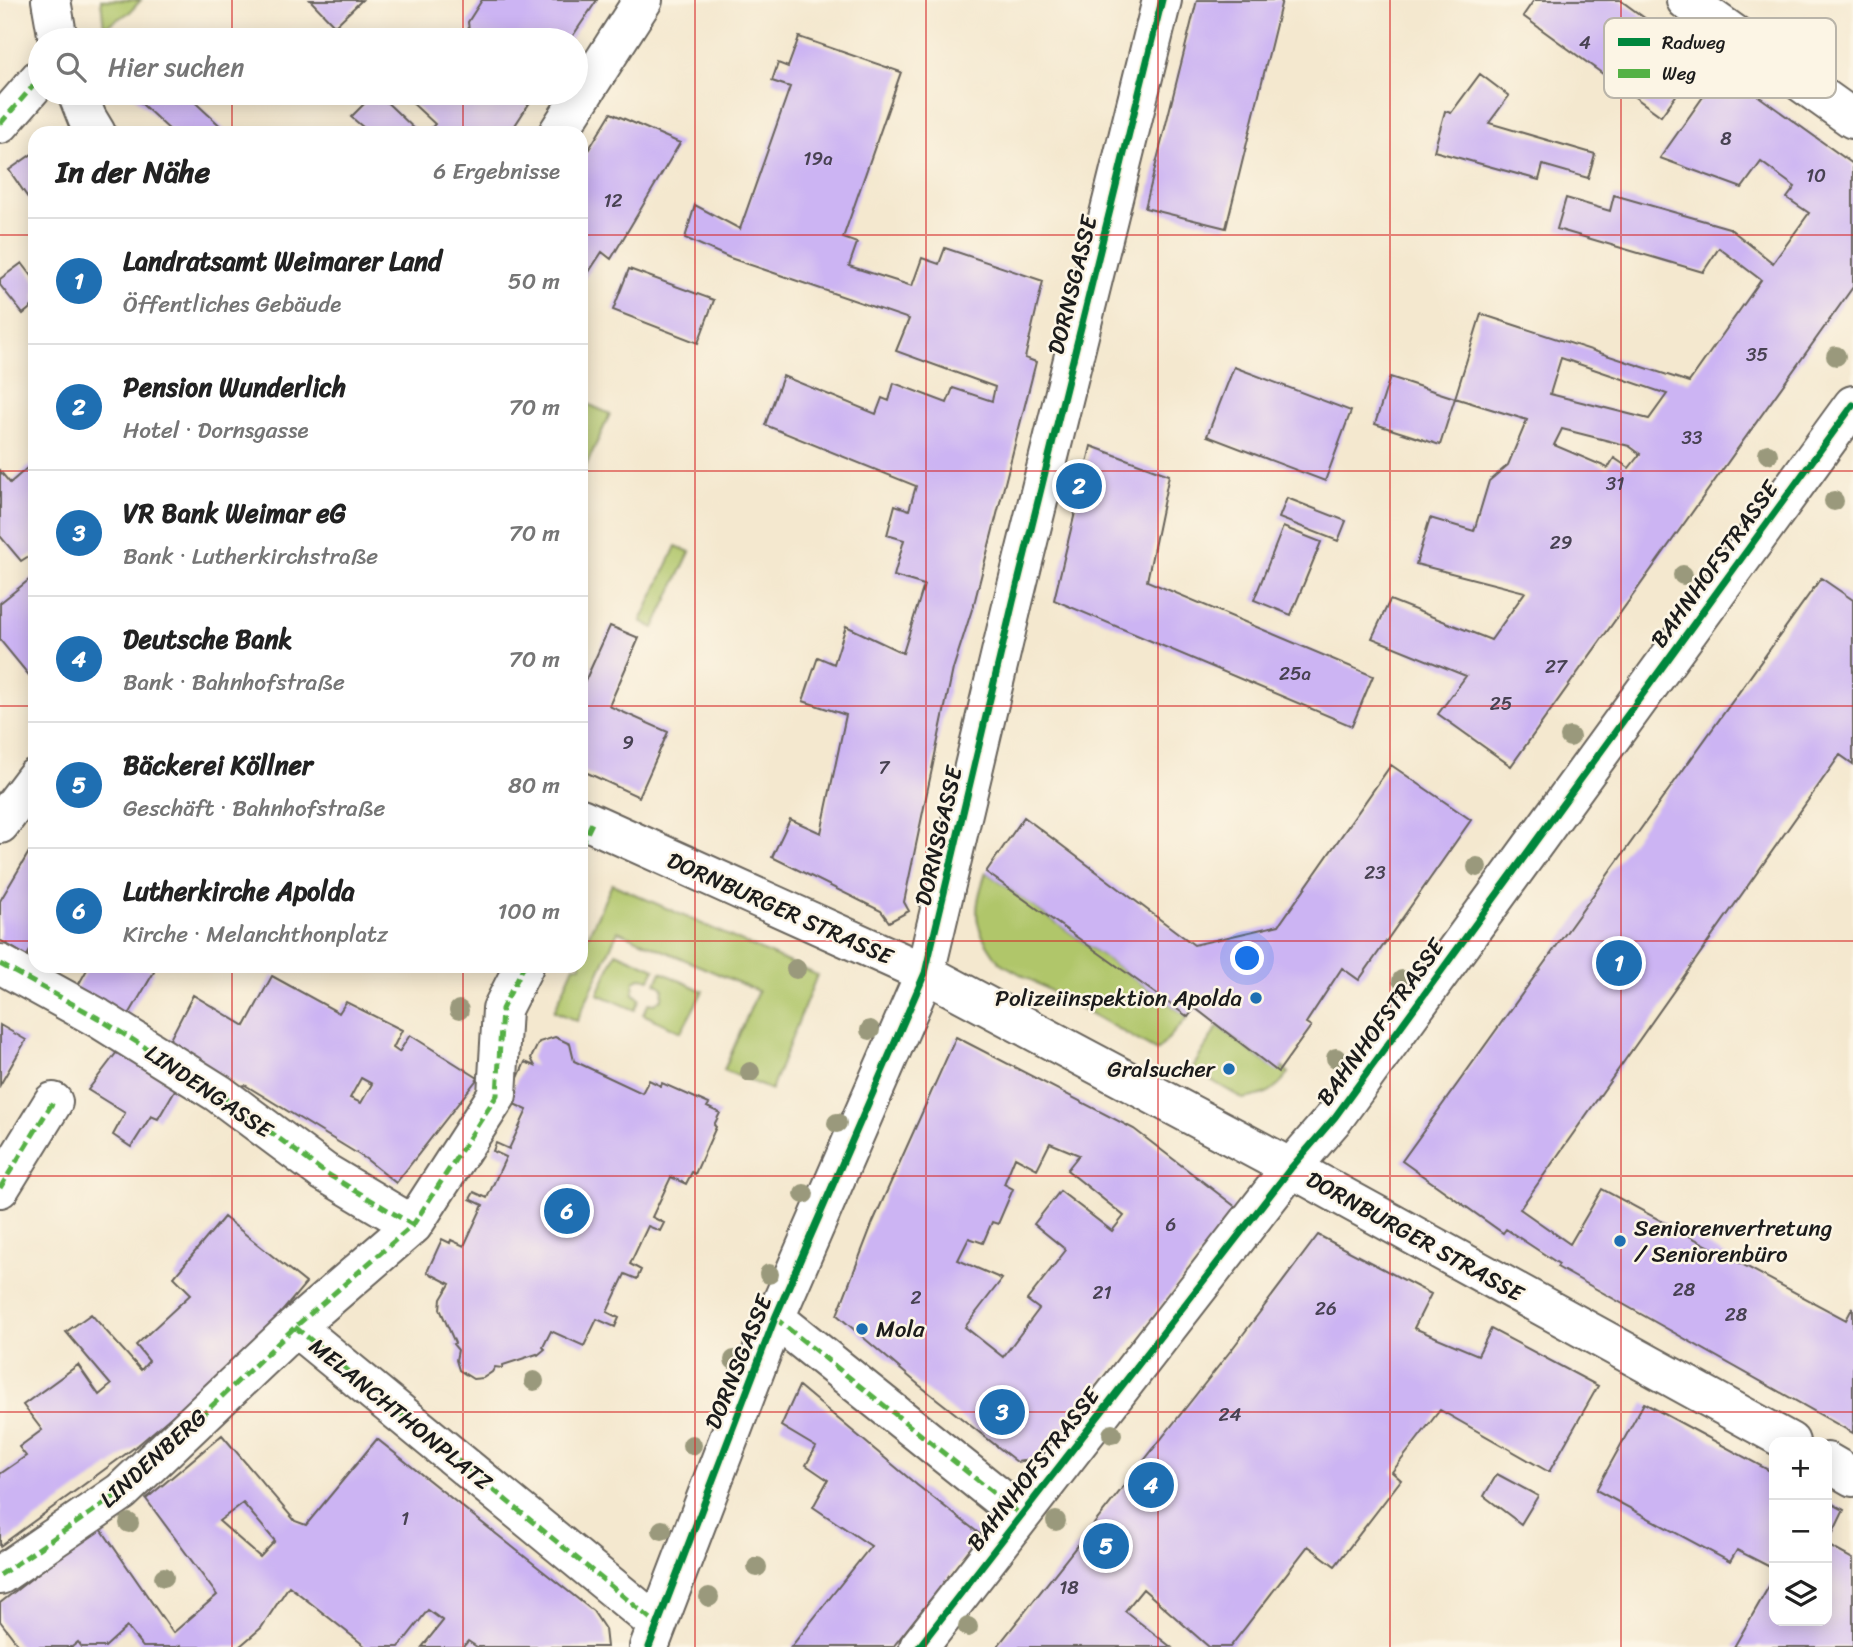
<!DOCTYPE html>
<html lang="de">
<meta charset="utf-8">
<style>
:root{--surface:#fff;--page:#f6f6f6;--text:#222;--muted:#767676;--line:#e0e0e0;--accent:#1f6fb2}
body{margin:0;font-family:Sriracha,sans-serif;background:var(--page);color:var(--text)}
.controls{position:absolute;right:21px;bottom:21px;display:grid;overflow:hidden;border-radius:14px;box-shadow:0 4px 18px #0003}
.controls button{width:63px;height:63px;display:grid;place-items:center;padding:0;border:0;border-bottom:2px solid var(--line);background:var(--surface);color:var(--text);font:35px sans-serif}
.you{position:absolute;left:1248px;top:959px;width:24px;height:24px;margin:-18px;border:5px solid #fff;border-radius:50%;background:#1a73e8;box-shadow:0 0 0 10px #1a73e833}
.badge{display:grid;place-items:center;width:46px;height:46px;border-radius:50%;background:var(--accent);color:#fff;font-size:23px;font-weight:700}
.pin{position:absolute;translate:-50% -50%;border:4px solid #fff;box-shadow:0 2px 7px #0006}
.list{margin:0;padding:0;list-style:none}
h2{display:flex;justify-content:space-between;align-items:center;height:91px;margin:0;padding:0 28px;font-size:30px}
h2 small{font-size:23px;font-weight:400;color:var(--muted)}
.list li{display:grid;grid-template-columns:46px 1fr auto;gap:21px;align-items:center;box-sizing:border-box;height:126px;padding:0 28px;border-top:2px solid var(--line)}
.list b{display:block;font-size:26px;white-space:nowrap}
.list p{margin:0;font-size:23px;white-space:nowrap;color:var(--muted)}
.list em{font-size:23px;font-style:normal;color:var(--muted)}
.icon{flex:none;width:38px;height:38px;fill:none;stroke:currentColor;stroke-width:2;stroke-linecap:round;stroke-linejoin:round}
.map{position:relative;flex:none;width:1853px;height:1647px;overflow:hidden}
.search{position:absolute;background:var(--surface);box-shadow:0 4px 18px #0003;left:28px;top:28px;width:560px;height:77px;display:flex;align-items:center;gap:18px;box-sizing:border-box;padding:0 24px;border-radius:38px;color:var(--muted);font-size:26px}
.panel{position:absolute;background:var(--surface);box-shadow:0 4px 18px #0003;left:28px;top:126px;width:560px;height:847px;border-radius:21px}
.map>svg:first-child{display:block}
.green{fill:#b0c66a;stroke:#667143;stroke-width:2}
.building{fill:#ccb4f3;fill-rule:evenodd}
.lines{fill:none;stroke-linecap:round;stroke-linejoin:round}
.minor-casing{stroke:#68635b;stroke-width:42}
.tertiary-casing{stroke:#68635b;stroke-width:42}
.minor{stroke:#fff;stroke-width:38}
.tertiary{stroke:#fff;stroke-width:38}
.quiet{stroke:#55b145;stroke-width:5;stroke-dasharray:10 5;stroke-linecap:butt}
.cycleway-casing{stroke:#fcf5e5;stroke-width:11}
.cycleway{stroke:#00873e;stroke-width:7}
.tree{fill:#9a997b}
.grid{fill:none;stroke:#d62828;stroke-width:2;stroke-opacity:0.55}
.poi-dot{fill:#1f6fb2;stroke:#fcf5e5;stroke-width:2.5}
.labels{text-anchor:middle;stroke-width:5;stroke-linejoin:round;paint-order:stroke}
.number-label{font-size:19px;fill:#484252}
.street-label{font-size:23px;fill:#1c1c1c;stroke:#fcf5e5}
.poi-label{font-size:23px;fill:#1c1c1c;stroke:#fcf5e5;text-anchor:end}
.key{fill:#fcf5e5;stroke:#b9b4a9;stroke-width:2}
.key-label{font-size:19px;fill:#1c1c1c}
</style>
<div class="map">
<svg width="1853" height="1647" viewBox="0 0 1853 1647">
<rect width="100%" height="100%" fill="#fcf5e5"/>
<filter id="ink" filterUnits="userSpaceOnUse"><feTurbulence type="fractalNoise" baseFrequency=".0143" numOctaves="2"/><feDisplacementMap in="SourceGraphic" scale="14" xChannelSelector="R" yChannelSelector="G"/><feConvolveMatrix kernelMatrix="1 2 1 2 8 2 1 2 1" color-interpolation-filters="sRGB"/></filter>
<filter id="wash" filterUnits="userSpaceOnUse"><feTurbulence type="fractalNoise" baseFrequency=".00686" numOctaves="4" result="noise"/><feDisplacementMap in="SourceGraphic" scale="28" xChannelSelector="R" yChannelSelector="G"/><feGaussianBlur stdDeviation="1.57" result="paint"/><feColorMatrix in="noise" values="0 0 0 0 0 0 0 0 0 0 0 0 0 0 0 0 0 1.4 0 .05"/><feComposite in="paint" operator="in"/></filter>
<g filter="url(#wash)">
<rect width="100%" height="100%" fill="#f4e8cf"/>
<path class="green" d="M101 0H141L130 12 104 27Z
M581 401 610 414 581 477Z
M676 546 690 552 654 628 641 621Z
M986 872 1188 1017 1157 1051 999 962C973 926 972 914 986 872Z
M612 884 817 975 771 1090 724 1070 758 991 618 931 577 1021 554 1011 574 966H581V951Z
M616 952 655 969 650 979 639 978 634 982 633 993 640 999 635 1010 598 994Z
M661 972 703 991 681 1032 643 1014 649 1003 655 1004 662 998 663 988 656 983Z
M1218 1026 1277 1071 1282 1067 1289 1073C1274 1092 1267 1095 1243 1099L1192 1069Z"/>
<g id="blocks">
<path class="building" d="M310 0H362L335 26Z
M482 0H597L570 40H483L469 30 468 22Z
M1197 0H1282L1226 228 1145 208Z
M1534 0H1620L1702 60 1661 116 1523 16Z
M799 37 901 72 843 238 857 243 849 266 912 286 922 258 939 264 945 248 1043 281 1025 358 1036 362 975 600 953 669 904 902 909 911 889 922 881 911 772 857 790 819 821 833 846 715 803 701 818 657 834 664 846 626 903 653 924 585 894 576 904 540 887 535 895 505 909 510 916 486 765 425 783 376 876 414 882 398 889 401 894 383 947 403 953 388 992 401 995 387 896 351 909 319 730 258 685 238 695 205 740 229 790 87 772 81 778 63 788 67Z
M1722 70 1853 164V287L1511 766 1438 714 1466 676 1372 638 1390 600 1491 640 1525 592 1416 564 1430 518 1474 531 1489 481 1508 465 1527 420 1455 398 1481 314 1689 382 1761 280 1719 248 1703 272 1557 229 1566 198 1610 211 1614 195 1729 228 1773 263 1809 213 1787 198 1795 187 1761 162 1742 188 1660 158ZM1561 358 1667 394 1649 419 1550 394ZM1562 429 1629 446 1640 454 1629 468 1614 458 1608 468 1554 445Z
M1480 74 1509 96 1489 123 1595 154 1588 178 1543 165 1539 180 1434 151 1445 111 1451 113Z
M130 93H185L228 133H173Z
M375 93H377L419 133H370L351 117Z
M415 93H536L510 133H427L435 124 409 100Z
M611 113 680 143 611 259 602 252 581 284V162Z
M35 152V208L9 170Z
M22 263 35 280V304L23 314 0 285V279Z
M629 269 714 300 698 343 613 310Z
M1234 367 1351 411 1325 481 1207 436Z
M1390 377 1455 398 1440 445 1375 424Z
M1091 446 1169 475 1147 581 1373 676 1352 726 1054 600Z
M35 461V552L21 561 0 536V471L10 483Z
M1287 498 1346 521 1338 541 1279 518Z
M1283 527 1321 542 1291 615 1254 600Z
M35 575V676L32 679 0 640V603Z
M1821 578 1853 600V764L1840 755 1520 1209 1570 1244 1602 1189 1846 1320 1853 1307V1433L1557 1267 1559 1264 1506 1229 1503 1233 1402 1161Z
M610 626 639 638 609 706 668 732 639 797 581 770V690Z
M1391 765 1471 820 1359 980 1342 968 1306 1023 1311 1026 1278 1072 1195 1008 1188 1017 986 872 1024 817 1194 945 1279 925Z
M35 842V941L27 956 0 940V901Z
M89 966H144L154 972 127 1018 76 989Z
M272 976 339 1013 346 1002 402 1030 393 1048 399 1052 410 1035 478 1078 396 1183 366 1159 245 1085 241 1086 167 1045 193 995 245 1026ZM361 1078 372 1084 361 1103 350 1098Z
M0 1025 26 1040 0 1085Z
M555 1037 570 1044 574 1061 642 1093 649 1080 661 1086 662 1083 709 1104 707 1107 720 1113 714 1125 716 1127 695 1174 692 1172 686 1184 671 1177 652 1217 664 1223 660 1231 648 1226 630 1264 641 1270 637 1279 625 1274 607 1312 619 1318 615 1327 597 1319 584 1346 551 1331 543 1347 545 1349 538 1355 537 1354 503 1365 502 1368 495 1367 492 1372 483 1378 473 1379 459 1370 456 1360 458 1350 453 1344 455 1343 440 1309 441 1299 450 1284 427 1272 442 1239 450 1243 451 1240 464 1246 483 1205 470 1199 474 1192 487 1198 506 1157 493 1151 496 1143 509 1149 527 1110 514 1104 516 1101 509 1098 525 1062 535 1066 531 1058 539 1042Z
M956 1037 1134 1129 1237 1208 1040 1458 1017 1462 919 1385 837 1315 873 1222ZM1050 1143 1079 1155 1067 1170 1124 1216 1112 1231 1060 1191 1034 1224 1066 1250 1027 1300 1039 1309 1003 1357 965 1327 1002 1279 958 1260 969 1238 983 1243 992 1222 998 1224 1013 1189 1004 1184 1015 1157 1037 1169Z
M120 1048 179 1083 158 1119 151 1116 131 1147 113 1135 125 1113 88 1090Z
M224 1217 306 1283 248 1352 138 1445 0 1546V1474L26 1456 19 1447 42 1430 23 1405 78 1365 99 1395 111 1385 66 1332 91 1314 141 1370 149 1361 136 1345 191 1294 174 1277Z
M1318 1235 1431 1294 1414 1328 1478 1355 1491 1329 1598 1386 1549 1472 1440 1410 1392 1472 1401 1480 1335 1566 1308 1546 1230 1647H1209L1143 1589 1125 1611 1171 1647H997L1232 1349Z
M799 1386 917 1485 981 1535 893 1647H791L871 1546 813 1507 828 1480 806 1465 816 1447 781 1426Z
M1644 1403 1774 1473V1569L1737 1550 1730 1562 1596 1490Z
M222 1435 295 1521 306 1525 377 1439 593 1611 605 1629 607 1647H477L468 1641 463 1647H422L443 1621 428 1610 399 1647H366L289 1586 261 1628 239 1647H182L180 1645 177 1647H143L127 1627 105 1647H82L78 1642 72 1647H20L0 1621V1603L99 1526 173 1633 217 1595 146 1499ZM243 1503 275 1541 260 1557 219 1521Z
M1497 1474 1538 1496 1521 1524 1484 1496Z
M1827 1501 1844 1510 1827 1545Z
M1829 1546 1853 1559V1647H1734L1772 1581 1774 1583V1621H1827V1550Z"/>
</g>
</g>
<g filter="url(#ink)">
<use href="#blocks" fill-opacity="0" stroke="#68635b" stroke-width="2"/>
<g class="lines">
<defs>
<path id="minor" d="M1686 0 1853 119
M0 124 40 78
M558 133 643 0
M0 824 35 778
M0 964 98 1018 218 1093 324 1172 413 1225
M0 1188 53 1102
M775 1318 1021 1515
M295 1327 657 1624
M0 1575 121 1492 295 1327 413 1225 497 1095 502 1009 524 966
M649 1647 775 1318 925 973 1013 602 1162 0
M919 1647 1291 1168 1335 1117 1853 405"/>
<path id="tertiary" d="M51 0 58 40
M77 93 87 118 96 133
M581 818 925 973 1291 1168 1790 1442
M1827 1462 1853 1477"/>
</defs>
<use href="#minor" class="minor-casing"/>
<use href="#tertiary" class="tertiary-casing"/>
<use href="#minor" class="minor"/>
<use href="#tertiary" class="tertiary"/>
<path class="quiet" d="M0 124 40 78
M581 846 592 823
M0 964 98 1018 218 1093 324 1172 413 1225
M0 1188 53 1102
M775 1318 1021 1515
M295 1327 657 1624
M0 1575 121 1492 295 1327 413 1225 497 1095 502 1009 524 966"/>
<defs>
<path id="cycleway" d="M649 1647 775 1318 925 973 1013 602 1162 0
M919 1647 1291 1168 1335 1117 1853 405"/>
</defs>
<use href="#cycleway" class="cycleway-casing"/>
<use href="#cycleway" class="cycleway"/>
</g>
<g class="tree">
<circle cx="1836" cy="356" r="10"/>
<circle cx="1768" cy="454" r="10"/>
<circle cx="1834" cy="501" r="10"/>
<circle cx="1683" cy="575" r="10"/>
<circle cx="1570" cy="737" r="10"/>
<circle cx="1477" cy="867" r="10"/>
<circle cx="796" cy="969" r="10"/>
<circle cx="1402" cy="980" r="10"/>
<circle cx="459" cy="1010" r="10"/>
<circle cx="870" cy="1030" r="10"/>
<circle cx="1336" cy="1058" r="10"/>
<circle cx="750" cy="1072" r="10"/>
<circle cx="837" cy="1123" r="10"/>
<circle cx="804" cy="1194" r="10"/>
<circle cx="769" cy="1274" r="10"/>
<circle cx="734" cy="1360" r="10"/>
<circle cx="534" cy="1381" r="10"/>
<circle cx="1112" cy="1434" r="10"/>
<circle cx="692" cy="1445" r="10"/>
<circle cx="1056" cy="1521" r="10"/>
<circle cx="129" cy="1523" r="10"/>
<circle cx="662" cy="1530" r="10"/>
<circle cx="757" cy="1567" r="10"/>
<circle cx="164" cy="1577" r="10"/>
<circle cx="709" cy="1597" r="10"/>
<circle cx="968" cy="1627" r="10"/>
</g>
</g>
<path class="grid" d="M232 0V40M463 0V40M695 0V1647M926 0V1647M1158 0V1647M1390 0V1647M1621 0V1647M232 93V133M463 93V133M0 235H35M581 235H1853M0 471H35M581 471H1853M0 706H35M581 706H1853M0 941H35M581 941H1853M232 966V1647M463 966V1647M0 1176H1853M0 1412H1853"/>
<g class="poi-dot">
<circle cx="1256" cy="998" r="7"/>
<circle cx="1229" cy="1069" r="7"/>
<circle cx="1620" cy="1241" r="7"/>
<circle cx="862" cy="1329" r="7"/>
</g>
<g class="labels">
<g class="number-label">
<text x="1585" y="49">4</text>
<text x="1726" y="145">8</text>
<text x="818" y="165">19a</text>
<text x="1816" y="182">10</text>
<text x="613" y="207">12</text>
<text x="1757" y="361">35</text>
<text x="1692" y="444">33</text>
<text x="1615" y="490">31</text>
<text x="1561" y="549">29</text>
<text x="1556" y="673">27</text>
<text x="1295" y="680">25a</text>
<text x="1501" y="710">25</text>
<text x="628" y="749">9</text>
<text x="884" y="774">7</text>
<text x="1375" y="879">23</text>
<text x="1171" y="1231">6</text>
<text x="1684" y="1296">28</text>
<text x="1102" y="1299">21</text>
<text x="916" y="1304">2</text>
<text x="1326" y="1315">26</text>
<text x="1736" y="1321">28</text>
<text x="1230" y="1421">24</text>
<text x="405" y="1525">1</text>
<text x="1069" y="1594">18</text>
</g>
<g class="street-label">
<text transform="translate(1072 285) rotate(-76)" y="8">DORNSGASSE</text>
<text transform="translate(1714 564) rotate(-54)" y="8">BAHNHOFSTRASSE</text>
<text transform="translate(938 836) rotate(-77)" y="8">DORNSGASSE</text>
<text transform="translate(780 908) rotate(24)" y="8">DORNBURGER STRASSE</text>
<text transform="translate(1380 1022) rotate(-54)" y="8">BAHNHOFSTRASSE</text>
<text transform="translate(209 1091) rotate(34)" y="8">LINDENGASSE</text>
<text transform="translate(1415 1236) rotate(29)" y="8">DORNBURGER STRASSE</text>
<text transform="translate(738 1362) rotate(-68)" y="8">DORNSGASSE</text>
<text transform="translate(401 1414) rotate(39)" y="8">MELANCHTHONPLATZ</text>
<text transform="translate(153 1458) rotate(-42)" y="8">LINDENBERG</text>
<text transform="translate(1033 1469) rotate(-52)" y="8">BAHNHOFSTRASSE</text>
</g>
<g class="poi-label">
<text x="1242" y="1006">Polizeiinspektion Apolda</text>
<text x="1215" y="1077">Gralsucher</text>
<text x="1634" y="1236" text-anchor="start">Seniorenvertretung<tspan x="1634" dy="26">/ Seniorenbüro</tspan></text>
<text x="876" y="1337" text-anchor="start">Mola</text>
</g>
</g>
<rect x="1604" y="18" width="232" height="80" rx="10" class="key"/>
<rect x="1618" y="38" width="32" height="8" fill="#00873e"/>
<rect x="1618" y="69" width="32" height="9" fill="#55b145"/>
<g class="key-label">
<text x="1662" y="49">Radweg</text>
<text x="1662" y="80">Weg</text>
</g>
</svg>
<div class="controls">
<button>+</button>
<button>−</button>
<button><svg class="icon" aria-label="layers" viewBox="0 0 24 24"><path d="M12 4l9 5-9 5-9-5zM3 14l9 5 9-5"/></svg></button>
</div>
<div class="you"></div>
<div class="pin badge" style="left:1619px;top:963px">1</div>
<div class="pin badge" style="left:1079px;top:486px">2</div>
<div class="pin badge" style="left:1002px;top:1412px">3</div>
<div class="pin badge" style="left:1151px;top:1485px">4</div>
<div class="pin badge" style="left:1106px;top:1546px">5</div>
<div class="pin badge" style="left:567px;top:1211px">6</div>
<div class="search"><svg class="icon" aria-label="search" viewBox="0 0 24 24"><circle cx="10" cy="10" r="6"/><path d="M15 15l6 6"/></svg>Hier suchen</div>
<section class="panel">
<h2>In der Nähe<small>6 Ergebnisse</small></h2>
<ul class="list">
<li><span class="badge">1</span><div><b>Landratsamt Weimarer Land</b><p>Öffentliches Gebäude</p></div><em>50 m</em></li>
<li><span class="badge">2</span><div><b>Pension Wunderlich</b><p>Hotel · Dornsgasse</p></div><em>70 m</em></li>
<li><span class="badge">3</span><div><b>VR Bank Weimar eG</b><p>Bank · Lutherkirchstraße</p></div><em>70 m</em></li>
<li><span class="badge">4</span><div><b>Deutsche Bank</b><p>Bank · Bahnhofstraße</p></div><em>70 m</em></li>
<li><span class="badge">5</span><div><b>Bäckerei Köllner</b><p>Geschäft · Bahnhofstraße</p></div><em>80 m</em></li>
<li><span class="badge">6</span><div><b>Lutherkirche Apolda</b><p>Kirche · Melanchthonplatz</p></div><em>100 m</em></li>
</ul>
</section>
</div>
